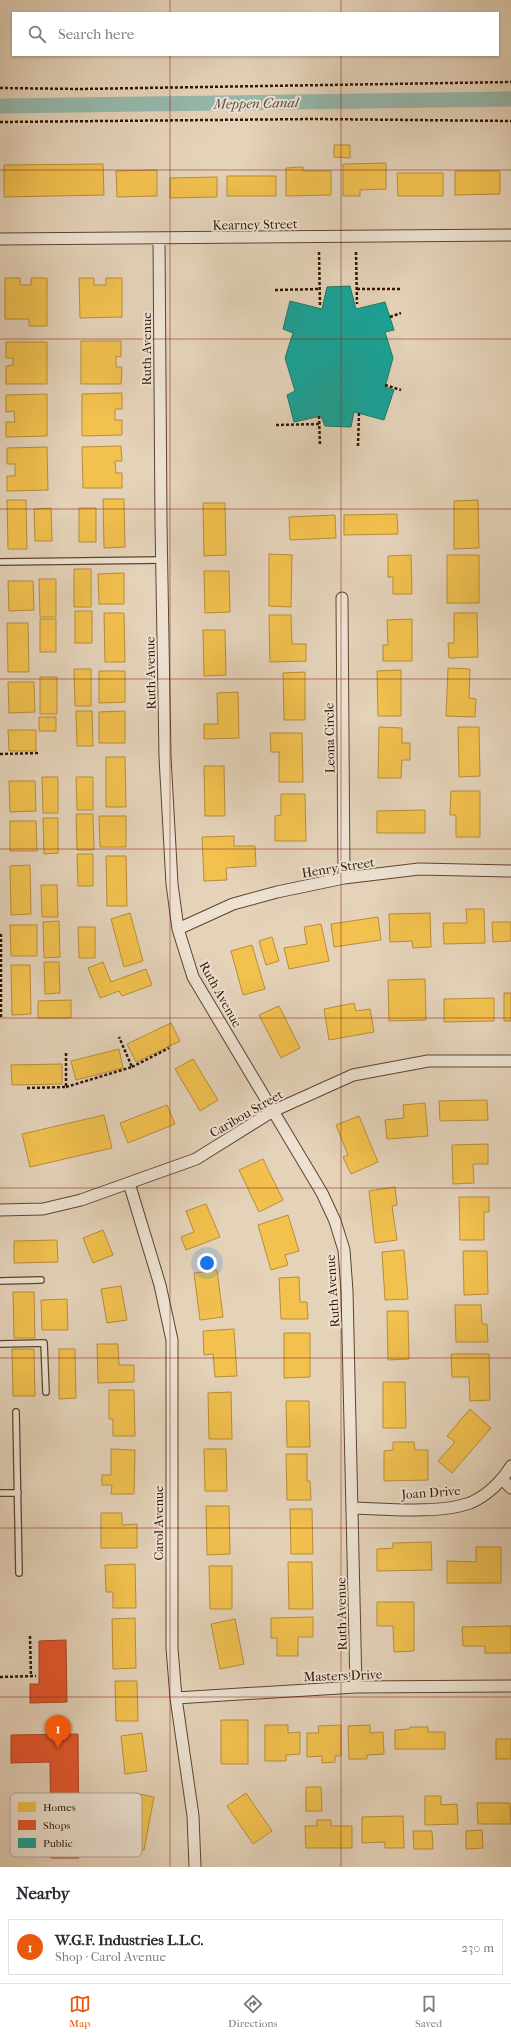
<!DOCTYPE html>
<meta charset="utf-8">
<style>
:root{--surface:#fff;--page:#f7f7f7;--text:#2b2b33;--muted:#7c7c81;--line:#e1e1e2;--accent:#ea580c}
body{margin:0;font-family:"IM FELL French Canon",serif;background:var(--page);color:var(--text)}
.you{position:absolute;left:207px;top:1263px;width:14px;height:14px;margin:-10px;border:3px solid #fff;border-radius:50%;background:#1a73e8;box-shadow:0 0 0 6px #1a73e833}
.badge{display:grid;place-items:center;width:26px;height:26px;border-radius:50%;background:var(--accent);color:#fff;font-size:13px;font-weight:700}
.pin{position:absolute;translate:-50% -33px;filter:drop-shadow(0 1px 2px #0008)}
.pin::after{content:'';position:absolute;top:21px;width:14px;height:12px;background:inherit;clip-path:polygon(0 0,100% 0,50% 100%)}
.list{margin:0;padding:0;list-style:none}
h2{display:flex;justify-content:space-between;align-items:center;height:52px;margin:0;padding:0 16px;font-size:17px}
h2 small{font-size:13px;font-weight:400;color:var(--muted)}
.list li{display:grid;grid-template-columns:26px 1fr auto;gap:12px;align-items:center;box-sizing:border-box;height:56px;margin:0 8px 8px;padding:0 8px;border:1px solid var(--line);border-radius:0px}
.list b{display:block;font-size:15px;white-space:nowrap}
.list p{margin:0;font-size:13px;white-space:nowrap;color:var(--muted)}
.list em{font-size:13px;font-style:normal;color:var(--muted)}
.icon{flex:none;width:22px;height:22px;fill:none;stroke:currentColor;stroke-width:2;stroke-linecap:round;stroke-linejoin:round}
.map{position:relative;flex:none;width:511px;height:1867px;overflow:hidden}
.search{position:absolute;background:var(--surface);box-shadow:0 1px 3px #0004;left:12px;right:12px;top:12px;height:44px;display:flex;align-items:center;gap:10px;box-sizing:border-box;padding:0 14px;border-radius:0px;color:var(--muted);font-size:15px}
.sheet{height:116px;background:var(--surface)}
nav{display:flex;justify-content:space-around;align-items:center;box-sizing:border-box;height:56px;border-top:1px solid var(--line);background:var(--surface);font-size:11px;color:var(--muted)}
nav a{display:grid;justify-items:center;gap:2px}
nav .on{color:var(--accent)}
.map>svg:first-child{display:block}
.homes{fill:#f2c14e;stroke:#b88d37}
.shops{fill:#e4572e;stroke:#ae4320}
.public{fill:#17a398;stroke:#1e786a}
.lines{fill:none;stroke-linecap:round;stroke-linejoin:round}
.canal{stroke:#95b8ac;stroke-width:15}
.lane-casing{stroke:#5d442e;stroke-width:8}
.street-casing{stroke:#5d442e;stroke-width:13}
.path{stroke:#301500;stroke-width:2.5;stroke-dasharray:3 2;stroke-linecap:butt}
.lane{stroke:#ede2d2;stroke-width:5.5}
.street{stroke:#ede2d2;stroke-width:11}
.grid{fill:none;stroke:#8f2418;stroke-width:1;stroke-opacity:0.55}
.labels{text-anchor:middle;stroke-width:4;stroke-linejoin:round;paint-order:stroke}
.street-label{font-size:13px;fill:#301500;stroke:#ede2d2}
.water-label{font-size:14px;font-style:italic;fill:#534e3c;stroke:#ede2d2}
.key{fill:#ede2d2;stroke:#b4a493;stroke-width:1}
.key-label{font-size:11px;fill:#301500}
</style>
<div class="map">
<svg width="511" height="1867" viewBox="0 0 511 1867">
<rect width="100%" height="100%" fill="#e4d2b9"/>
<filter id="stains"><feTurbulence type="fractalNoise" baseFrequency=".005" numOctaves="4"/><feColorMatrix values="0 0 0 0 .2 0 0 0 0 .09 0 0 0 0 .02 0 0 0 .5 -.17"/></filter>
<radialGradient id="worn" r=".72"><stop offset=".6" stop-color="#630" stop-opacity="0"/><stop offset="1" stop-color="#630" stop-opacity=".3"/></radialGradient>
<path class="homes" d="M334 145H350V158L334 157Z
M386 163V189L360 190V196H343V164Z
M103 164 104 195 4 197V165Z
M303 167V171H331V195L286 196V168Z
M157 170V196L117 197 116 171Z
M455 171H500V194L455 195Z
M397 173H443V196H398Z
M227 176H276V196H227Z
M217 177V197L170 198V178Z
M5 278H20V285H31V278H47V326H29V319H5Z
M79 278H94V285H106V278H122V317L80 318Z
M81 341H121V357L116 356V367H122L121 384H81Z
M6 342H47V384H6V366L13 365V358H6Z
M122 393V409H115V420H122V435L82 436V394Z
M47 394V436L6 437V422H15L14 411 6 412V395Z
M121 446 122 461H115L116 473H122V488H83L82 447Z
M47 447 48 490 7 491V476H15V464H7V448Z
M103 499H124L125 547 104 548Z
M7 500H26L27 549H8Z
M478 500 479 548 454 549V501Z
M203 503H225L226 555 204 556Z
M51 508 52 541H35L34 509Z
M79 508H96V542H79Z
M397 514 398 534 344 535V515Z
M335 515 336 538 290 540 289 517Z
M269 554 292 555 291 607 269 606Z
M411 555 412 594H393V577H388V556Z
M447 555H479V603H447Z
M74 569H91V607H74Z
M204 571H229L230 612 205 613Z
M124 573V604H99L98 574Z
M39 579H56V617H40Z
M8 581H33L34 610 9 611Z
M75 611H92V643H75Z
M104 613H124L125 662H105Z
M454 613H477L478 657 449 658 448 643H454Z
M269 615H291L292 644H306V661L270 662Z
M40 619H56V652H40Z
M412 619V661H383V645H388L387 620Z
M7 623H28L29 672H8Z
M203 630H225L226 675 204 676Z
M448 668 470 669 469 698 476 699 475 717 446 716Z
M74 669H91V706H75Z
M401 670V716H378L377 671Z
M99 671H125V702L99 703Z
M305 672V720H284L283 673Z
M40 677H57V714H40Z
M8 682H34L35 712 9 713Z
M238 692 239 738 204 739V724H218L217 693Z
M76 711H92L93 746H77Z
M125 711V743H99V712Z
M39 717H56V731H39Z
M379 727 402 728V743H410V760H402L401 778H378Z
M458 727H479L480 776 459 777Z
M8 730H36V751H9Z
M270 733H302L303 782H279V752H271Z
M106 757H125L126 807H106Z
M204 766H224L225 816H205Z
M42 777H58V813H43Z
M76 777H93V810H77Z
M9 781H35L36 811 10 812Z
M451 791H480V837H456V815H450Z
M281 794H305L306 841H275V816L281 815Z
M425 810V833H377V811Z
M76 814H93L94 850H77Z
M99 816H126V847H100Z
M43 818H58V853L44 854Z
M10 821H36L37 851H10Z
M234 836V846H255L256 866 226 868 227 880 204 881 202 837Z
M77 854H93V886H78Z
M106 856H126L127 906H107Z
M30 865 31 914 11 915 10 866Z
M41 885H57L58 917H42Z
M466 909H484L485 943 444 944 443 923H467Z
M130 913 143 961 124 967 111 919Z
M430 913 431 947 413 948 412 941 390 942 389 914Z
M378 917 381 940 334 947 331 924Z
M59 921 60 957 44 958 43 922Z
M492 922H511V941L493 942Z
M321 924 329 961 289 969 284 948 307 944 304 927Z
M10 925H37V956H11Z
M78 927H95V958H79Z
M272 937 279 961 266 965 259 941Z
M252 945 265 989 243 995 231 951Z
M44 962H59L60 993 45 994Z
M103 962 111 982 146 969 152 985 122 996 119 991 100 998 88 968Z
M11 965H30L31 1014 12 1015Z
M425 979 426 1020 389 1021 388 980Z
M504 993H511V1021H504Z
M494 998V1021L444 1022V999Z
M71 1000V1018H38V1001Z
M354 1003 356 1011 370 1009 374 1032 329 1040 324 1009Z
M279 1006 300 1048 281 1058 259 1015Z
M171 1023 180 1041 136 1062 127 1044Z
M119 1049 123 1068 76 1080 71 1061Z
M193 1059 218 1100 200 1111 175 1069Z
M62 1064V1084L12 1085 11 1065Z
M487 1100 488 1120 440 1121 439 1101Z
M425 1103 428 1136 387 1139 385 1120 404 1118 403 1105Z
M167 1105 175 1124 128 1143 120 1123Z
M104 1115 112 1148 30 1167 22 1134Z
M359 1116 378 1162 351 1174 343 1157 348 1155 336 1125Z
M488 1144V1164H473L474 1183 453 1184 452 1145Z
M263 1159 283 1200 259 1212 239 1170Z
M395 1187 397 1205 392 1206 397 1240 375 1243 369 1191Z
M459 1197H489V1212H484V1240H460Z
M206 1204 220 1237 186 1250 181 1237 194 1232 186 1211Z
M288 1215 299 1251 285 1255 288 1265 271 1270 258 1225Z
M103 1230 113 1255 93 1263 83 1238Z
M57 1240 58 1262 14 1263V1241Z
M404 1250 408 1299 385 1300 382 1252Z
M463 1251H487L488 1294 464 1295Z
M217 1270 223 1317 200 1320 194 1273Z
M299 1277 300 1302H307L308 1319H281L279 1278Z
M121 1286 127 1320 107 1323 101 1289Z
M13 1292H34L35 1338H14Z
M67 1299 68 1330H42L41 1300Z
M455 1305H481L482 1324H487L488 1342H456Z
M387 1311H408L409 1359 388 1360Z
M234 1329 237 1376 215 1377 213 1354 204 1355 203 1331Z
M284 1333H310V1377L284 1378Z
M97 1344H118L119 1365H134V1382L98 1383Z
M12 1349H34L35 1396H13Z
M59 1349H75L76 1398 59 1399Z
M451 1354H489L490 1400 470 1401 469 1377H452Z
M383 1382H405L406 1428H383Z
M109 1390H134L135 1436H113V1419H109Z
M231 1392 232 1439H209L208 1393Z
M286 1401H309L310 1447H287Z
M470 1409 491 1428 452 1473 438 1461 455 1442 447 1436Z
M393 1442H414L415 1450H428V1480L384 1481V1451L393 1450Z
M111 1449 135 1450 134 1494H111L112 1485H102V1475H111Z
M204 1449H226L227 1491H205Z
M286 1454H307V1481H310L311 1500H287Z
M206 1506H229L230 1554 207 1555Z
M290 1509H312L313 1554H291Z
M101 1513H122V1525L137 1524V1548H101Z
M431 1542 432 1570 377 1571V1549L393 1548V1543Z
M476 1547H501V1583H447V1561L476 1562Z
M288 1562H312L313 1609H289Z
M135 1564 136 1608H113V1592H106L105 1565Z
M209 1566H232V1609H210Z
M377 1602H414V1651L394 1652 393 1626H377Z
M313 1617V1637H298V1656H277V1638H271V1618Z
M135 1618 136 1668 113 1669 112 1619Z
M235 1619 244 1664 220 1669 211 1624Z
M511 1626V1653H485V1646H463L462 1627Z
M115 1681H137L138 1721H116Z
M221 1720H248V1764H221Z
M265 1725H288V1733L300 1732V1754L286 1755V1761H265Z
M341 1725V1756H335V1762L322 1763V1756L307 1757V1733H319L318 1726Z
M370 1725V1733L383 1732 384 1754 367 1755V1759H349L348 1726Z
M410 1727H428V1732H445V1749H395V1730L410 1729Z
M142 1733 147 1771 125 1774 121 1736Z
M496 1739H511V1759H496Z
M306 1787H321L322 1811H306Z
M135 1793 154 1797 144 1850 124 1846Z
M246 1793 272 1831 253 1844 227 1806Z
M425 1796H441V1805L457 1804 458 1824 425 1825Z
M477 1803H510L511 1824H478Z
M403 1816 404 1848H385V1842L362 1843V1817Z
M317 1820H331V1826H352V1848H306L305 1826H317Z
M482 1830 483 1848 466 1849V1831Z
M413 1831H432L433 1849H414Z"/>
<path class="shops" d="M66 1640 67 1702 30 1703V1684H39V1641Z
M78 1734 79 1858H51L50 1762 11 1763V1735Z"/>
<path class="public" d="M350 286 356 309 385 302 394 330 385 332 393 358 385 387 394 390 384 420 354 412 351 427 325 426 321 416 294 422 287 395 295 391 285 358 293 333 283 329 290 301 322 309 327 287Z"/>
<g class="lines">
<path class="canal" d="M0 106 511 99"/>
<defs>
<path id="lane" d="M0 562 162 560
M0 1281 41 1280
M0 1344 44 1343 46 1392
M16 1412 19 1573
M0 1493H18"/>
<path id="street" d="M0 239 511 235
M159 239 161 523 165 757 172 884 178 929 193 977 322 1193 335 1221 344 1250 347 1291 356 1687
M342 598 344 878
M178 929 233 904 277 892 344 878 419 869 511 871
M129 1183 160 1285 172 1340V1648L176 1698 193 1816 195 1867
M0 1210 43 1209 81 1200 196 1159 273 1111 353 1075 428 1061H511
M502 1479 511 1488
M353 1508C386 1509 440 1514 470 1503 487 1496 502 1481 511 1466
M176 1698 356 1687 511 1686"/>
</defs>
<use href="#lane" class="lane-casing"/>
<use href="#street" class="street-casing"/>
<path class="path" d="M0 88 80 89 511 82
M0 122 315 119 511 121
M319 252 320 306
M356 252 357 304
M357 289H400
M275 290 320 289
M390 317 401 313
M385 385 401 390
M319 416 320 446
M276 425 320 424
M358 446 359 413
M0 754 40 753
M0 935H1V1018
M132 1067 169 1048
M66 1087 132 1067 119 1037
M27 1088 66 1087V1052
M30 1636 31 1677
M0 1677 36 1676"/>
<use href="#lane" class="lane"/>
<use href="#street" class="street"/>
</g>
<path class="grid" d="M170 0V13M341 0V13M170 55V1867M341 55V1867M0 170H511M0 339H511M0 509H511M0 679H511M0 849H511M0 1018H511M0 1188H511M0 1358H511M0 1528H511M0 1697H511"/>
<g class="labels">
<g class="street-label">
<text transform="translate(255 224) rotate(-1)" y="5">Kearney Street</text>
<text transform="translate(146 349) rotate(-90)" y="5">Ruth Avenue</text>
<text transform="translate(150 673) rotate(-91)" y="5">Ruth Avenue</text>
<text transform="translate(329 738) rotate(-91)" y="5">Leona Circle</text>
<text transform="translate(338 867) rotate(-9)" y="5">Henry Street</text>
<text transform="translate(221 994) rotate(61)" y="5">Ruth Avenue</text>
<text transform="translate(246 1113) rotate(-30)" y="5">Caribou Street</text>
<text transform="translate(332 1291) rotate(-94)" y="5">Ruth Avenue</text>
<text transform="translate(431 1492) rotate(-4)" y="5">Joan Drive</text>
<text transform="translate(158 1523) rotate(-90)" y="5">Carol Avenue</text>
<text transform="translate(341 1614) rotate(-91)" y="5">Ruth Avenue</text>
<text transform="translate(343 1675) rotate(-2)" y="5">Masters Drive</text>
</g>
<g class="water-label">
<text transform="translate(256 103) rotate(-1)" y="5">Meppen Canal</text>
</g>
</g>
<rect x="10" y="1793" width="132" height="64" rx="6" class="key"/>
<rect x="18" y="1802" width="18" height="10" fill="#f2c14e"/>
<rect x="18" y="1820" width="18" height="10" fill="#e4572e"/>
<rect x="18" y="1838" width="18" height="10" fill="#17a398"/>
<g class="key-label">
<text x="43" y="1811">Homes</text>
<text x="43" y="1829">Shops</text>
<text x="43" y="1847">Public</text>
</g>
<rect width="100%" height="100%" filter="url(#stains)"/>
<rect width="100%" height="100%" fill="url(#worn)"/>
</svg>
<div class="you"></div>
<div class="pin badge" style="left:58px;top:1748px">1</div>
<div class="search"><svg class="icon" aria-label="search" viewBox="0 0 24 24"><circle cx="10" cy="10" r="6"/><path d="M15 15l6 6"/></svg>Search here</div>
</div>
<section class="sheet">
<h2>Nearby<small></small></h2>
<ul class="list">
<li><span class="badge">1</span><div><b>W.G.F. Industries L.L.C.</b><p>Shop · Carol Avenue</p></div><em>230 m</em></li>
</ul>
</section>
<nav>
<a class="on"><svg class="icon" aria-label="map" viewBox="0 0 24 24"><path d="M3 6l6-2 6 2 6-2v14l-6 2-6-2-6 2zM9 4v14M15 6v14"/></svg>Map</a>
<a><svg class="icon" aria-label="directions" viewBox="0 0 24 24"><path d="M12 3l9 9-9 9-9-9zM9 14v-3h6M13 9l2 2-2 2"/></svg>Directions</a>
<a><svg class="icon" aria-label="saved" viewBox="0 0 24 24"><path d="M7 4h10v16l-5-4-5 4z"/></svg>Saved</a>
</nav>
